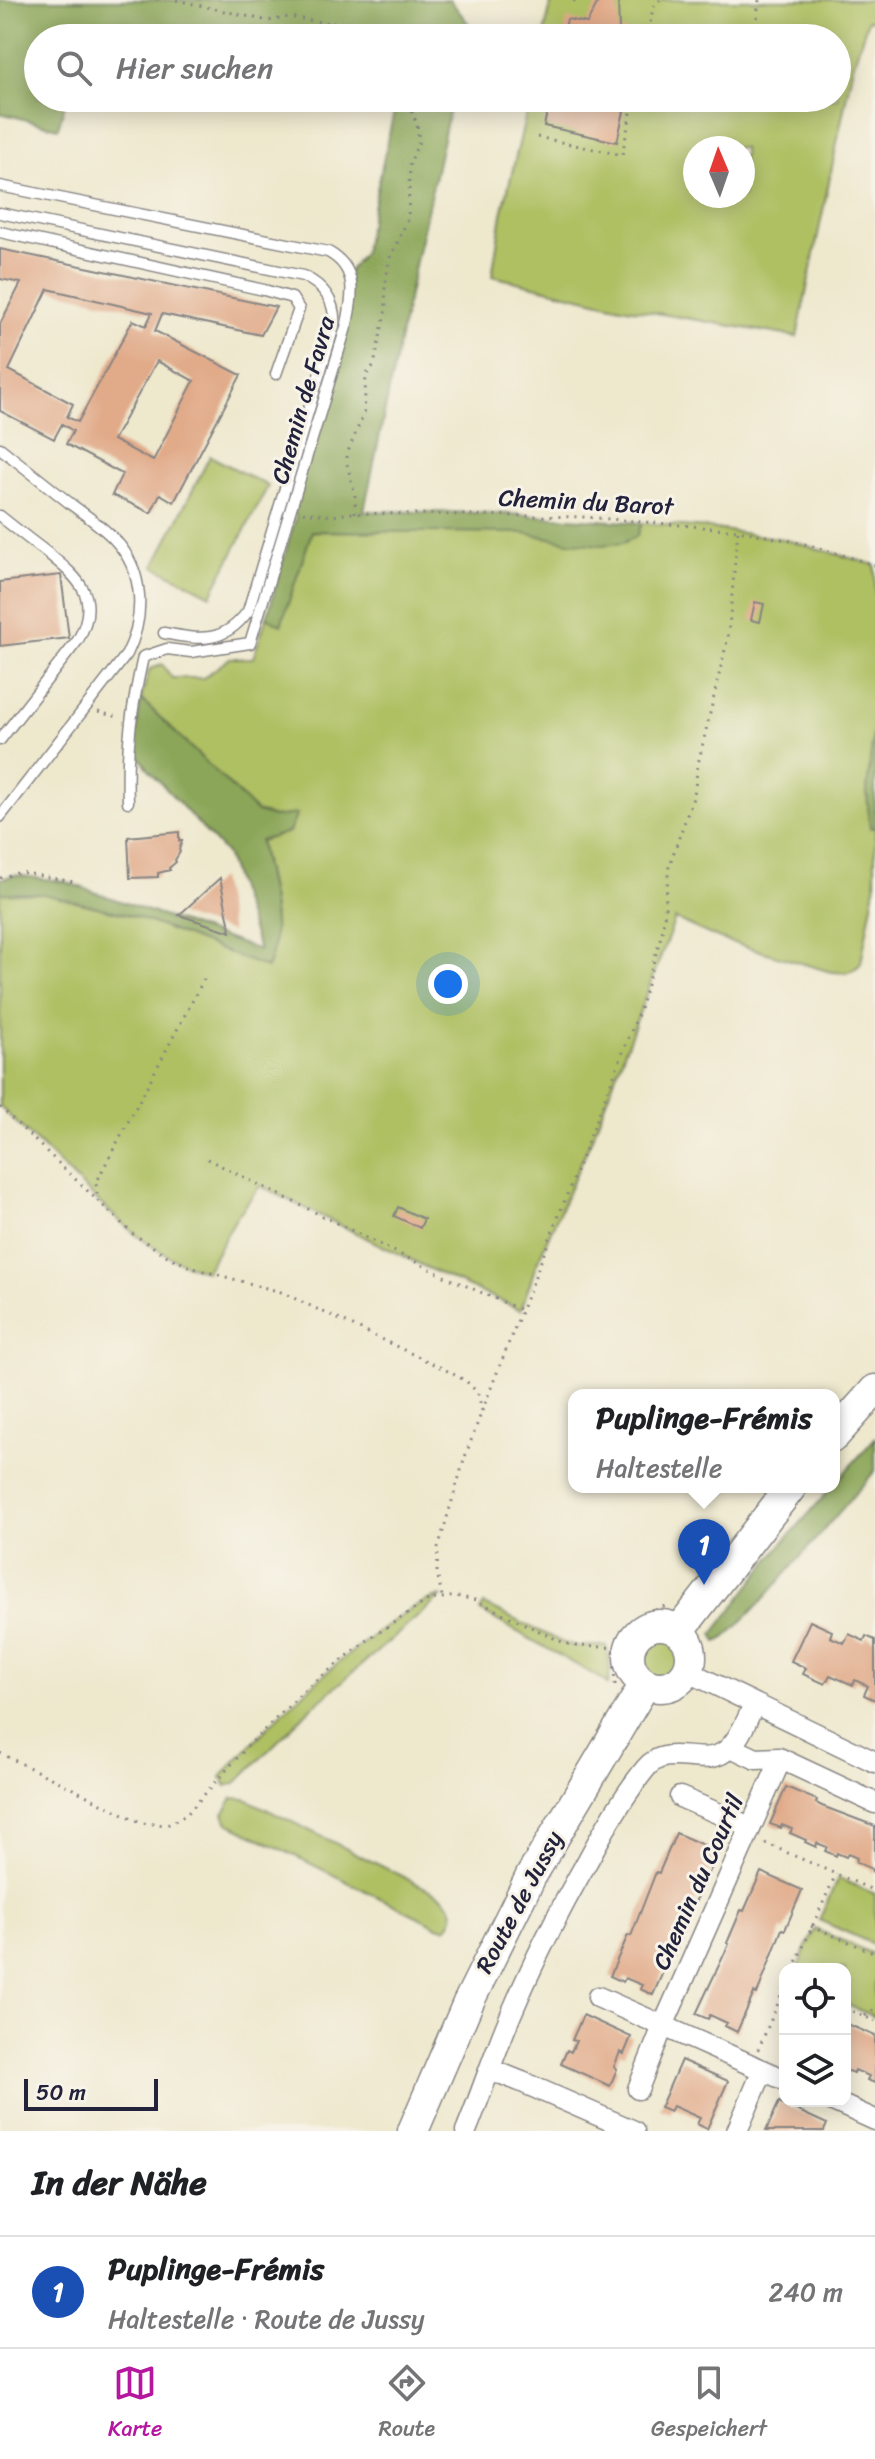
<!DOCTYPE html>
<html lang="de">
<meta charset="utf-8">
<style>
:root{--surface:#fff;--page:#f6f6f6;--text:#202124;--muted:#757577;--line:#e0e0e0;--accent:#b5179e}
body{margin:0;font-family:Sriracha,sans-serif;background:var(--page);color:var(--text)}
.controls{position:absolute;right:24px;bottom:24px;display:grid;overflow:hidden;border-radius:16px;box-shadow:0 4px 20px #0003}
.controls button{width:72px;height:72px;display:grid;place-items:center;padding:0;border:0;border-bottom:2px solid var(--line);background:var(--surface);color:var(--text);font:40px sans-serif}
.compass{position:absolute;left:683px;top:136px;width:72px;height:72px;border-radius:50%;background:var(--surface);box-shadow:0 4px 20px #0003;rotate:358deg}
.scale{position:absolute;left:24px;bottom:20px;width:134px;box-sizing:border-box;padding-left:8px;border:4px solid #22223b;border-top:0;font-size:22px;line-height:28px;white-space:nowrap;color:#22223b;-webkit-text-stroke:6px #f7f3e8;paint-order:stroke}
.you{position:absolute;left:448px;top:984px;width:28px;height:28px;margin:-20px;border:6px solid #fff;border-radius:50%;background:#1a73e8;box-shadow:0 0 0 12px #1a73e833}
.badge{display:grid;place-items:center;width:52px;height:52px;border-radius:50%;background:var(--accent);color:#fff;font-size:26px;font-weight:700}
.pin{position:absolute;translate:-50% -66px;filter:drop-shadow(0 2px 4px #0008)}
.pin::after{content:'';position:absolute;top:42px;width:28px;height:24px;background:inherit;clip-path:polygon(0 0,100% 0,50% 100%)}
.popup{position:absolute;left:568px;top:1389px;width:272px;height:104px;box-sizing:border-box;display:grid;place-content:center;border-radius:16px;background:var(--surface);filter:drop-shadow(0 2px 6px #0005);font-size:26px;white-space:nowrap;color:var(--muted)}
.popup b{font-size:30px;color:var(--text)}
.popup::after{content:'';position:absolute;left:50%;top:100%;margin-left:-16px;border:16px solid transparent;border-top-color:var(--surface)}
.list{margin:0;padding:0;list-style:none}
h2{display:flex;justify-content:space-between;align-items:center;height:104px;margin:0;padding:0 32px;font-size:34px}
h2 small{font-size:26px;font-weight:400;color:var(--muted)}
.list li{display:grid;grid-template-columns:52px 1fr auto;gap:24px;align-items:center;box-sizing:border-box;height:112px;padding:0 32px;border-top:2px solid var(--line)}
.list b{display:block;font-size:30px;white-space:nowrap}
.list p{margin:0;font-size:26px;white-space:nowrap;color:var(--muted)}
.list em{font-size:26px;font-style:normal;color:var(--muted)}
.icon{flex:none;width:44px;height:44px;fill:none;stroke:currentColor;stroke-width:2;stroke-linecap:round;stroke-linejoin:round}
.map{position:relative;flex:none;width:875px;height:2131px;overflow:hidden}
.search{position:absolute;background:var(--surface);box-shadow:0 4px 20px #0003;left:24px;right:24px;top:24px;height:88px;display:flex;align-items:center;gap:20px;box-sizing:border-box;padding:0 28px;border-radius:44px;color:var(--muted);font-size:30px}
.sheet{height:216px;background:var(--surface)}
nav{display:flex;justify-content:space-around;align-items:center;box-sizing:border-box;height:112px;border-top:2px solid var(--line);background:var(--surface);font-size:22px;color:var(--muted)}
nav a{display:grid;justify-items:center;gap:4px}
nav .on{color:var(--accent)}
.map>svg:first-child{display:block}
.green{fill:#afc063;stroke:#68714f;stroke-width:2;fill-rule:evenodd}
.forest{fill:#8ba659;stroke:#56644a;stroke-width:2}
.building{fill:#e1aa89;fill-rule:evenodd}
.lines{fill:none;stroke-linecap:round;stroke-linejoin:round}
.lane-casing{stroke:#888584;stroke-width:13}
.street-casing{stroke:#888584;stroke-width:23}
.secondary-casing{stroke:#888584;stroke-width:33}
.path{stroke:#888584;stroke-width:3;stroke-dasharray:2 6;stroke-linecap:butt}
.lane{stroke:#fff;stroke-width:10}
.street{stroke:#fff;stroke-width:20}
.secondary{stroke:#fff;stroke-width:30}
.labels{text-anchor:middle;stroke-width:6;stroke-linejoin:round;paint-order:stroke}
.street-label{font-size:24px;fill:#22223b;stroke:#f7f3e8}
</style>
<div class="map">
<svg width="875" height="2131" viewBox="0 0 875 2131">
<rect width="100%" height="100%" fill="#f7f3e8"/>
<filter id="ink" filterUnits="userSpaceOnUse"><feTurbulence type="fractalNoise" baseFrequency=".0125" numOctaves="2"/><feDisplacementMap in="SourceGraphic" scale="16" xChannelSelector="R" yChannelSelector="G"/><feConvolveMatrix kernelMatrix="1 2 1 2 8 2 1 2 1" color-interpolation-filters="sRGB"/></filter>
<filter id="wash" filterUnits="userSpaceOnUse"><feTurbulence type="fractalNoise" baseFrequency=".006" numOctaves="4" result="noise"/><feDisplacementMap in="SourceGraphic" scale="32" xChannelSelector="R" yChannelSelector="G"/><feGaussianBlur stdDeviation="1.8" result="paint"/><feColorMatrix in="noise" values="0 0 0 0 0 0 0 0 0 0 0 0 0 0 0 0 0 1.4 0 .05"/><feComposite in="paint" operator="in"/></filter>
<g filter="url(#wash)">
<rect width="100%" height="100%" fill="#eee8cd"/>
<path class="green" d="M552 0H875V20H868L853 65 797 337 621 307 492 276 502 214 530 98H837V38H543ZM695 148H743V196H695Z
M210 456 268 486 211 595 154 566Z
M642 523 708 528 783 539 875 565V714L867 792 870 828H875V887L861 963C852 974 844 973 831 972L720 939 675 919 591 1140 536 1265 521 1310 444 1276 260 1186 236 1218 206 1271C153 1257 118 1220 80 1184 54 1158 27 1133 0 1107V893L44 894 137 917 267 968C284 929 267 881 260 841L289 832 296 814 274 817 257 812 141 699 149 670 162 664 172 678H203L230 658H253L267 616 281 625 312 531C381 532 452 529 522 533 561 535 600 555 637 536Z
M442 1596 310 1709 236 1783 227 1786 221 1777C270 1722 322 1672 382 1629 401 1616 419 1601 442 1596Z
M484 1605 564 1643 576 1646H607L610 1670 608 1685 603 1680 480 1611Z
M639 1657a21 21 0 1 1 42 0a21 21 0 1 1-42 0Z
M233 1798 246 1799 442 1896C453 1906 458 1916 446 1928L437 1926 228 1823 223 1814Z
M838 1878 875 1894V1945L819 1920Z
M815 1929 875 1955V2017L845 2004V1969H797Z"/>
<path class="forest" d="M0 0H450L469 24 466 38H158L88 23 84 38H38V98H67L58 128 0 113Z
M397 98H452L413 275 364 511 494 513 642 523 637 536 623 543 602 545 569 542 525 533 312 531 281 625 267 617 296 516 292 509 347 324 349 271 363 253Z
M141 699 257 812 274 817 297 814 289 832 260 841C266 882 284 929 267 968L137 917 44 894 0 893V879L15 875 66 882 259 950 226 854 150 771 134 749Z
M875 714V828H870L867 792Z
M875 1438V1471L763 1600 725 1638 717 1642 713 1634 777 1550Z"/>
<g id="blocks">
<path class="building" d="M599 0H618L619 30 640 34V38H563L567 19 587 23Z
M550 98H627L617 142 544 126Z
M0 249 276 307 261 335 162 314 155 331 241 375 174 502 160 494 151 513 112 495 122 474 66 444 73 431 62 424 54 439 0 411V324L21 283 0 279ZM48 289 152 313 146 326 133 320 78 422 67 417 73 404 9 370ZM157 361 194 381 153 461 113 440Z
M61 575 69 638 0 646V582Z
M755 602 764 604 760 622 751 620Z
M179 832V841H182L179 850 180 852 175 860 176 862 169 868 170 870 158 873V877L130 878 128 837Z
M220 878 231 932 179 915Z
M398 1207 424 1219 420 1228 394 1216Z
M810 1621 832 1631 830 1637 844 1643 849 1634 864 1641 866 1636 875 1640V1700L864 1695 868 1686 855 1680 853 1685 830 1675 825 1684 803 1674 806 1668 791 1661Z
M786 1787 817 1800 816 1803 822 1806 875 1826V1873L871 1871 872 1869 856 1862 857 1858 848 1854 846 1857 837 1853 836 1856 825 1851 827 1847 817 1843 816 1847 805 1842 806 1840 790 1833 792 1829 782 1825 781 1828 770 1824Z
M676 1833 719 1852 685 1923 687 1924 673 1957 670 1956 653 1995 640 1989 642 1985 625 1978 623 1982 610 1976 628 1935 631 1936 633 1931 656 1872 659 1873Z
M761 1872 802 1890 785 1930 782 1929 757 1994 754 1993 737 2032 725 2026 727 2023 710 2015 708 2019 696 2014 729 1944 727 1943 741 1910 744 1911Z
M583 2015 631 2037 624 2054 620 2052 614 2067 617 2069 610 2086 561 2064 567 2050 571 2052 576 2041 572 2040Z
M845 2023 875 2036V2083L867 2080 869 2076 855 2070 854 2073 845 2070Z
M681 2060 728 2081 707 2129 697 2124 700 2118 673 2106 670 2112 660 2108Z
M779 2102 827 2124 824 2131H766Z"/>
</g>
</g>
<g filter="url(#ink)">
<use href="#blocks" fill-opacity="0" stroke="#888584" stroke-width="2"/>
<g class="lines">
<defs>
<path id="lane" d="M0 186 328 252C358 268 353 295 347 324L250 643 191 652 167 649 143 657C131 711 126 746 128 802
M0 213 303 276C324 286 336 301 334 326L248 611C224 644 200 640 164 633
M0 232 264 290 292 298 299 309 276 374
M0 448C24 467 48 486 72 505 87 516 103 527 115 540 145 572 145 617 127 654L0 817
M0 516C15 528 30 540 45 551 78 578 102 596 78 640L0 740"/>
<path id="street" d="M687 1671 875 1762
M731 1747 756 1759 779 1758 875 1803
M680 1797 750 1827
M598 1997 785 2080
M489 2072 502 2074 522 2082 634 2131
M638 2089 663 2026 781 1759
M833 2101 875 2120
M466 2131C482 2092 495 2051 512 2012 534 1960 560 1909 588 1860 605 1828 623 1796 646 1768 669 1740 706 1773 730 1747 741 1736 747 1719 754 1705
M737 2131 763 2070"/>
<path id="secondary" d="M834 1436 875 1390
M629 1656a31 31 0 1 1 62 0a31 31 0 1 1-62 0Z
M679 1631 791 1487
M413 2131 468 2003 531 1876 645 1684"/>
</defs>
<use href="#lane" class="lane-casing"/>
<use href="#street" class="street-casing"/>
<use href="#secondary" class="secondary-casing"/>
<path class="path" d="M176 0 268 21 289 17 320 22 373 25 383 38
M574 0 577 6
M756 26 759 0
M647 38 653 8 660 0
M679 98H682
M537 137 622 155 634 98
M303 512 333 516 350 513 586 517 738 530 809 545 875 565
M355 513V495L347 464V454L364 413 366 375 374 365 386 309 385 289 389 260 408 219 410 163 419 141 417 124 412 113V98
M98 712 118 717
M0 878 20 872 74 882
M204 979 102 1171 96 1184 98 1201 133 1234 169 1257 193 1268 281 1292 444 1369 466 1381 478 1393 482 1411 465 1457 438 1548 437 1572 442 1596
M0 1107 95 1198
M207 1159 444 1276 521 1310
M482 1411 640 1009 663 929 669 866 694 795 698 764 728 637 738 530
M615 1685C612 1625 617 1626 670 1604
M0 1753 142 1823 167 1825 186 1815 248 1746 307 1688 369 1639 428 1600 456 1596 475 1600 564 1643 576 1646 630 1648
M765 1843 875 1891
M811 1926 875 1953
M793 1969 836 1874
M845 2008 875 2021
M865 2016 875 2009
M758 2050 785 1987"/>
<use href="#lane" class="lane"/>
<use href="#street" class="street"/>
<use href="#secondary" class="secondary"/>
</g>
</g>
<g class="labels">
<g class="street-label">
<text transform="translate(303 400) rotate(-74)" y="8">Chemin de Favra</text>
<text transform="translate(586 502) rotate(3)" y="8">Chemin du Barot</text>
<text transform="translate(698 1882) rotate(-66)" y="8">Chemin du Courtil</text>
<text transform="translate(519 1902) rotate(-62)" y="8">Route de Jussy</text>
</g>
</g>
</svg>
<div class="controls">
<button><svg class="icon" aria-label="locate" viewBox="0 0 24 24"><circle cx="12" cy="12" r="6"/><path d="M12 2v4M12 18v4M2 12h4M18 12h4"/></svg></button>
<button><svg class="icon" aria-label="layers" viewBox="0 0 24 24"><path d="M12 4l9 5-9 5-9-5zM3 14l9 5 9-5"/></svg></button>
</div>
<svg class="compass" viewBox="-18 -18 36 36"><path d="M0-13l5 13h-10z" fill="#e53935"/><path d="M0 13l5-13h-10z" fill="#757577"/></svg>
<div class="scale">50 m</div>
<div class="you"></div>
<div class="pin badge" style="left:704px;top:1585px;background:#1a4fb4">1</div>
<div class="popup"><b>Puplinge-Frémis</b>Haltestelle</div>
<div class="search"><svg class="icon" aria-label="search" viewBox="0 0 24 24"><circle cx="10" cy="10" r="6"/><path d="M15 15l6 6"/></svg>Hier suchen</div>
</div>
<section class="sheet">
<h2>In der Nähe<small></small></h2>
<ul class="list">
<li><span class="badge" style="background:#1a4fb4">1</span><div><b>Puplinge-Frémis</b><p>Haltestelle · Route de Jussy</p></div><em>240 m</em></li>
</ul>
</section>
<nav>
<a class="on"><svg class="icon" aria-label="map" viewBox="0 0 24 24"><path d="M3 6l6-2 6 2 6-2v14l-6 2-6-2-6 2zM9 4v14M15 6v14"/></svg>Karte</a>
<a><svg class="icon" aria-label="directions" viewBox="0 0 24 24"><path d="M12 3l9 9-9 9-9-9zM9 14v-3h6M13 9l2 2-2 2"/></svg>Route</a>
<a><svg class="icon" aria-label="saved" viewBox="0 0 24 24"><path d="M7 4h10v16l-5-4-5 4z"/></svg>Gespeichert</a>
</nav>
